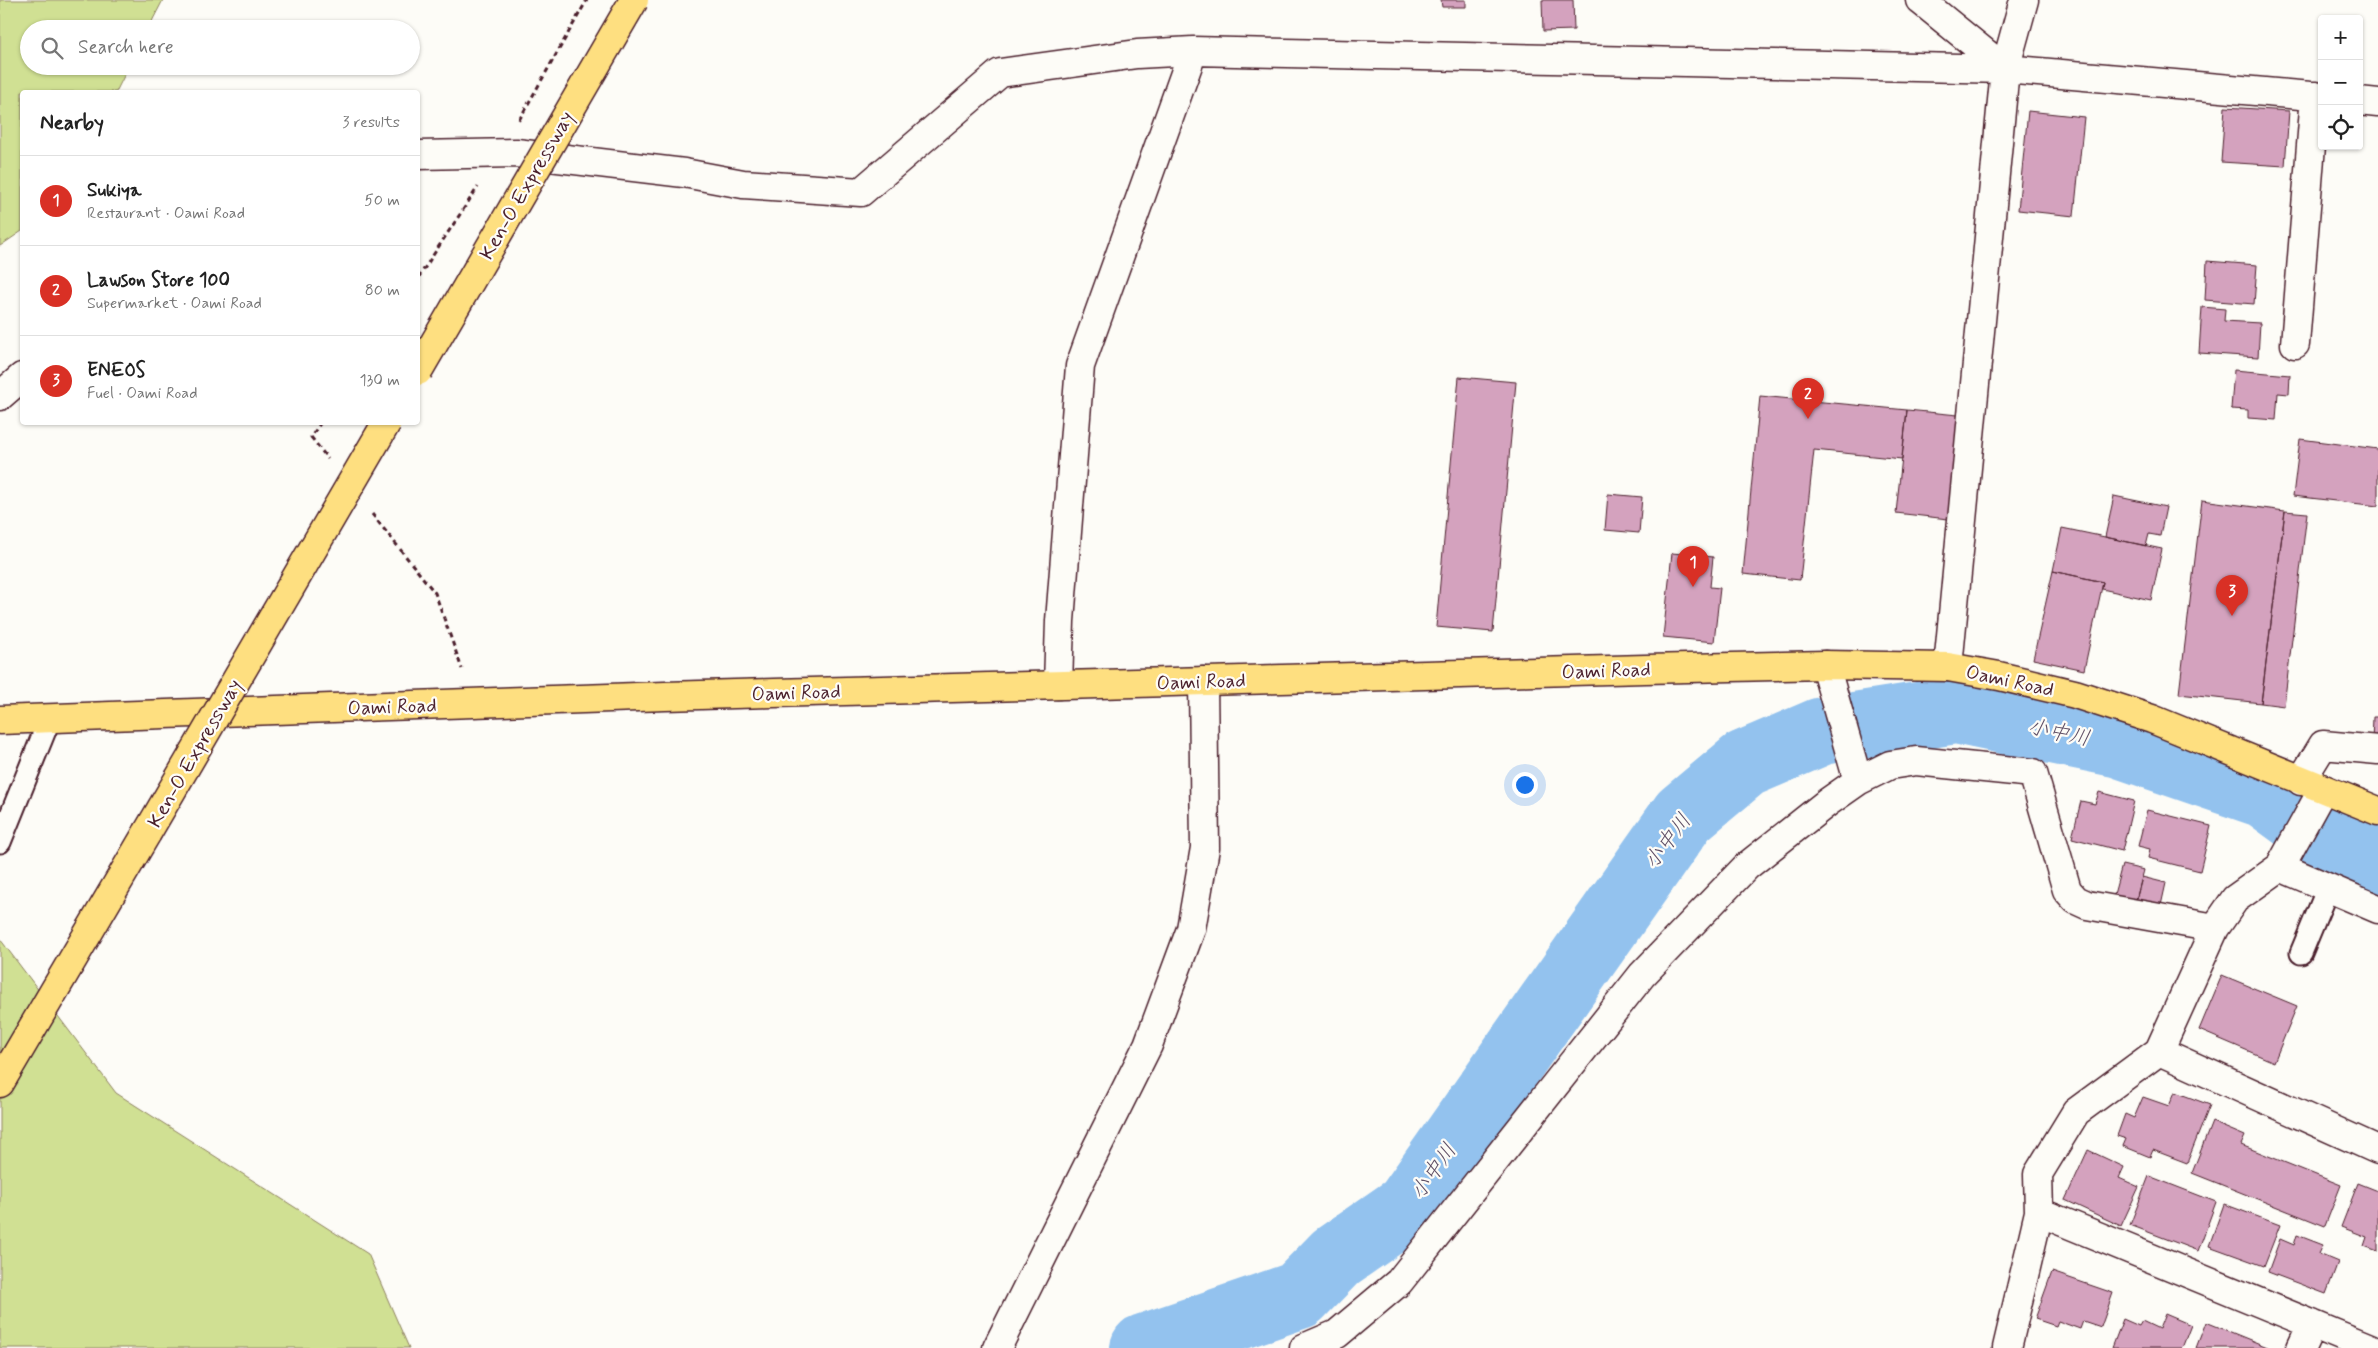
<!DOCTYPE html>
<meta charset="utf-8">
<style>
:root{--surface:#fff;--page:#f2f2f2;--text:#222;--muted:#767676;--line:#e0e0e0;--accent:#d93025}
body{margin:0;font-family:Mynerve,"Klee One",sans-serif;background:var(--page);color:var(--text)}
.controls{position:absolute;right:15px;top:15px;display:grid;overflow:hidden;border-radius:5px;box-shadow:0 1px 4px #0004}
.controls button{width:45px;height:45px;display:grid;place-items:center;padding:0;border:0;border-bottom:1px solid var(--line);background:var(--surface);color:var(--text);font:25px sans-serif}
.you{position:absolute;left:1524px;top:784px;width:18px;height:18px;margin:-12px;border:4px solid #fff;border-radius:50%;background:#1a73e8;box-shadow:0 0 0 8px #1a73e833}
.badge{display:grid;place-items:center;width:32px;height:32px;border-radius:50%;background:var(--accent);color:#fff;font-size:16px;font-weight:700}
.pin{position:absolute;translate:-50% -41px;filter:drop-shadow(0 1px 2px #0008)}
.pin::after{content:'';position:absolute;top:26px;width:18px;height:15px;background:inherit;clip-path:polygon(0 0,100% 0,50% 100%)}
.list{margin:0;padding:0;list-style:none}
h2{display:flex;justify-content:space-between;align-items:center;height:65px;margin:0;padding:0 20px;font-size:21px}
h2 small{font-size:16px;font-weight:400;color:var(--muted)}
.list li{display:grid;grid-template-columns:32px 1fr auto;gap:15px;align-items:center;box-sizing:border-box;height:90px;padding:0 20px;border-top:1px solid var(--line)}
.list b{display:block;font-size:19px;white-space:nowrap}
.list p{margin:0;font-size:16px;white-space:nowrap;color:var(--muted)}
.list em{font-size:16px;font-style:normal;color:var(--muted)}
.icon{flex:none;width:28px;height:28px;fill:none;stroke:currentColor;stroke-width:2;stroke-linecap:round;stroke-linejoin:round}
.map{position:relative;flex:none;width:2378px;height:1348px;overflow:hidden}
.search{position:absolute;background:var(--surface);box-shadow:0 1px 4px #0004;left:20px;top:20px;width:400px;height:55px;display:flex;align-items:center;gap:12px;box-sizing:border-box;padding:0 18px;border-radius:28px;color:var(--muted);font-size:19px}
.panel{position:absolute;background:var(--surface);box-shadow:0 1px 4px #0004;left:20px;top:90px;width:400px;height:335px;border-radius:5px}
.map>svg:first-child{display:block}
.green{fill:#d0e093;stroke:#8d805f}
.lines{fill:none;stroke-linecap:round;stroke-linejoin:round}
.river{stroke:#93c2ee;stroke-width:68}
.building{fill:#d4a2be;stroke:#4a1f2b}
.lane-casing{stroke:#4a1f2b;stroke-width:25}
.street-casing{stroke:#4a1f2b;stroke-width:31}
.secondary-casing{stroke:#4a1f2b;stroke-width:31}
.primary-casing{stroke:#4a1f2b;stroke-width:31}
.highway-casing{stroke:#4a1f2b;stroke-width:31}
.path{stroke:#4a1f2b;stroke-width:3;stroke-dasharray:5 4;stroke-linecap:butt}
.lane{stroke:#fdfcf7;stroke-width:21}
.street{stroke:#fdfcf7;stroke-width:28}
.secondary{stroke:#fdfcf7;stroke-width:28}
.primary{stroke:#fedf80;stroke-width:28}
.highway{stroke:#fedf80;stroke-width:28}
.highway-bridge-casing{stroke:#4a1f2b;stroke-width:31;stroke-linecap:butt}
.highway-bridge{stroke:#fedf80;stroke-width:28}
.labels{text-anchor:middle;stroke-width:4.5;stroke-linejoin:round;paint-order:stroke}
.street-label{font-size:20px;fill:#4a1f2b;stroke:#fdfcf7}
.water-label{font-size:21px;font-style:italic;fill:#605066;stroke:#fdfcf7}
</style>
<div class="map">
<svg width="2378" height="1348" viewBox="0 0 2378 1348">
<rect width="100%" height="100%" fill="#fdfcf7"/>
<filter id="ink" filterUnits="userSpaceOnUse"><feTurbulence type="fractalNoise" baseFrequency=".02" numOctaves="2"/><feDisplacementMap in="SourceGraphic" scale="10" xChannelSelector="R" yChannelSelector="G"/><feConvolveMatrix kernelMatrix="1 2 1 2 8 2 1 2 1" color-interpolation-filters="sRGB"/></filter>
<g filter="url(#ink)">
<path class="green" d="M0 0H163L148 29H29V66H129L116 92H22V231L0 246Z
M0 939 116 1093 368 1254 409 1348H0Z"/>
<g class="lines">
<path class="river" d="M1144 1348 1299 1295 1336 1257 1408 1207 1684 815 1745 764 1822 731 1956 710 2120 744 2265 794 2332 843 2378 862"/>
</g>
<path class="building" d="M1441 0H1466V7H1442Z
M1542 0H1573L1574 30 1543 31Z
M2225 107 2289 111 2285 166 2221 162Z
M2028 111 2084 117 2074 216 2018 210Z
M2207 261 2257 265 2254 304 2205 300Z
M2202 307 2225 309 2224 321 2260 323 2258 357 2199 353Z
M2234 370 2290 375 2289 394 2278 393 2276 420 2248 418V410L2231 409Z
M1459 377 1516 382 1493 632 1436 627Z
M1760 396 1907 410 1902 459 1814 450 1800 580 1743 574Z
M1907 410 1958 415 1948 519 1896 513Z
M2300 439 2378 449V506L2293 496Z
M1608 494 1642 497 1639 533 1605 530Z
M2114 496 2166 507 2160 536 2149 534 2146 546 2105 537Z
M2202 500 2285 511 2261 703 2179 694Z
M2285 511 2307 513 2284 706 2261 703Z
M2062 528 2162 549 2151 600 2102 589 2103 582 2053 571Z
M1672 553 1713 557 1710 587 1720 588 1714 642 1663 637Z
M2053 571 2103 582 2084 670 2033 659Z
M2373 717H2378V741H2372Z
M2099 792 2134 801 2122 851 2072 838 2081 801 2095 804Z
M2147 810 2211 826 2200 871 2148 858 2150 849 2138 846Z
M2122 865 2144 870 2135 904 2113 898Z
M2142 877 2166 883 2160 910 2135 904Z
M2222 975 2297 1006 2274 1062 2199 1030Z
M2175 1092 2210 1105 2187 1163 2153 1150 2150 1157 2123 1146 2126 1139 2117 1136 2125 1114 2134 1118 2143 1097 2169 1106Z
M2212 1122 2245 1136 2241 1145 2341 1185 2325 1226 2192 1173Z
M2088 1150 2124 1167 2119 1178 2139 1187 2121 1226 2065 1200Z
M2149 1176 2216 1202 2198 1251 2130 1225Z
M2358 1183 2378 1191V1251L2364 1246 2367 1237 2341 1227Z
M2224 1204 2280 1225 2264 1266 2209 1246Z
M2297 1235 2323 1245 2319 1254 2338 1262 2326 1294 2268 1272 2280 1239 2294 1245Z
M2052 1272 2113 1293 2101 1327 2083 1321 2080 1329 2058 1321 2056 1326 2035 1319Z
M2165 1314 2191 1325 2182 1348H2112L2123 1319 2139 1326 2142 1321 2159 1329Z
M2206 1322 2270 1348H2196Z"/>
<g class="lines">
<defs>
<path id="lane" d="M0 842 50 718
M2301 953 2328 888"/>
<path id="street" d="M1920 0 2005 69
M2359 101 2378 103
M418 155 516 153 684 173 743 184 861 192 1000 73 1137 54 1193 51 2005 69 2322 97
M2295 344 2315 96
M0 396 22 377
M1825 665 1858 781
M1948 667 2005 69 2024 0
M1058 685 1060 621 1080 366 1193 51
M2301 781 2323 745 2378 750
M2280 867 2378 909
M2159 1051 2378 1150
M2039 1212 2370 1348
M1304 1348 1337 1334 1399 1282 1642 975 1747 866 1828 802 1858 781 1890 765 1916 761 2033 773 2067 890 2076 900 2087 905 2215 928
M2007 1348 2039 1212 2038 1174 2076 1112 2159 1051 2215 928 2235 899 2280 867 2323 789
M2301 1348 2312 1324"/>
<path id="secondary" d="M997 1348 1148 1045 1191 929 1205 848 1203 681"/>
<path id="primary" d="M0 720 665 696 1645 669 1825 665 1948 667 1999 676 2075 694 2152 719 2378 811"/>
<path id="highway" d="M0 1083 147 833"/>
</defs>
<use href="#lane" class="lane-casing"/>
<use href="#street" class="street-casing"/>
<use href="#secondary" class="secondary-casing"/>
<use href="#primary" class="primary-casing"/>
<use href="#highway" class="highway-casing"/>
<path class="path" d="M519 120 587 0
M418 278 478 187
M321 422 311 437 328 459
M372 514 435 593 462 669"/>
<use href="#lane" class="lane"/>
<use href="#street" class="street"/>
<use href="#secondary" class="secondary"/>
<use href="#primary" class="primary"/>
<use href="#highway" class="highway"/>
<defs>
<path id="highway-bridge" d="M418 371 634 0
M147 833 387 422"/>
</defs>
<use href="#highway-bridge" class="highway-bridge-casing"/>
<use href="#highway-bridge" class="highway-bridge"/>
</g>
</g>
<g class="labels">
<g class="street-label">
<text transform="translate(526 185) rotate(-60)" y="7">Ken-O Expressway</text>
<text transform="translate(1606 670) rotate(-2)" y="7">Oami Road</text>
<text transform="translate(2010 680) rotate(12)" y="7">Oami Road</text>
<text transform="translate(1201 681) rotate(-2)" y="7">Oami Road</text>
<text transform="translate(796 692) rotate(-2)" y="7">Oami Road</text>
<text transform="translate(392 706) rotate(-2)" y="7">Oami Road</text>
<text transform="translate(194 753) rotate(-60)" y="7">Ken-O Expressway</text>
</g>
<g class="water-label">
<text transform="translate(2059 732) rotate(12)" y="7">小中川</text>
<text transform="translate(1667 841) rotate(-53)" y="7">小中川</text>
<text transform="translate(1433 1171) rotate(-55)" y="7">小中川</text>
</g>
</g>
</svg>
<div class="controls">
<button>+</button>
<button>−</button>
<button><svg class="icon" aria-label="locate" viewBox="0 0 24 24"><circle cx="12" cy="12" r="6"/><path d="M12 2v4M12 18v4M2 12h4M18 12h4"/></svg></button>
</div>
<div class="you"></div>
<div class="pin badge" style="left:1693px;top:587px">1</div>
<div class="pin badge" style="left:1808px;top:419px">2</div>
<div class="pin badge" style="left:2232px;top:616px">3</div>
<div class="search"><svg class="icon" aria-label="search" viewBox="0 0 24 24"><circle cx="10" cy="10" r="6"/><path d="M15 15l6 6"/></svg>Search here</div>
<section class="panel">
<h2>Nearby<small>3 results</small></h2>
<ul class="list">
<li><span class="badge">1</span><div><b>Sukiya</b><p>Restaurant · Oami Road</p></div><em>50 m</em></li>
<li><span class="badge">2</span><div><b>Lawson Store 100</b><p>Supermarket · Oami Road</p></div><em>80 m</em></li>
<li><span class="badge">3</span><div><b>ENEOS</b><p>Fuel · Oami Road</p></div><em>130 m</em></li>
</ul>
</section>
</div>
